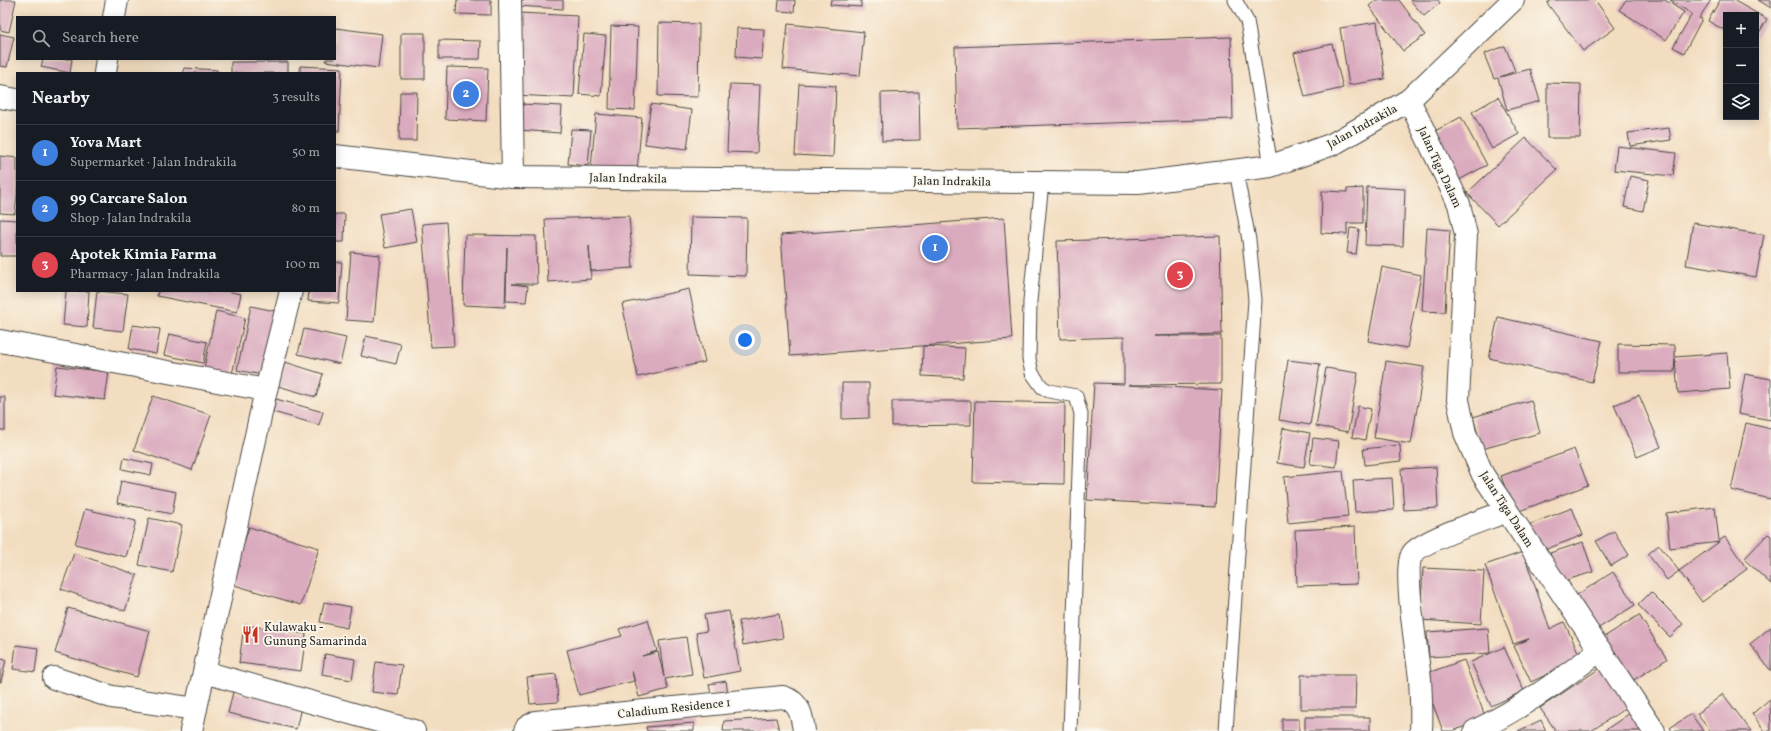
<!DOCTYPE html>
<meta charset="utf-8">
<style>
:root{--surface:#171b24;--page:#242831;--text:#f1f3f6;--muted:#9ea1a6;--line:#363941;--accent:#c8321e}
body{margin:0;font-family:Vollkorn,serif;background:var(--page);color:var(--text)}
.controls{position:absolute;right:12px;top:12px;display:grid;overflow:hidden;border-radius:0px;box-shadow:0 2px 10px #0003}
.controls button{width:36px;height:36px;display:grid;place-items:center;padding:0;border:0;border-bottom:1px solid var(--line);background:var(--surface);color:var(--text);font:20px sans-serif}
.you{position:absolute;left:745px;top:340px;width:14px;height:14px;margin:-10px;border:3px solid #fff;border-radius:50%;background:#1a73e8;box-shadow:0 0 0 6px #1a73e833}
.badge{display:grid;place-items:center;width:26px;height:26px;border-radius:50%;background:var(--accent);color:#fff;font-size:13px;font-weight:700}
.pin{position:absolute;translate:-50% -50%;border:2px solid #fff;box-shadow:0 1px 4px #0006}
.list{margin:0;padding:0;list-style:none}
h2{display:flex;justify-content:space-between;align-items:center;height:52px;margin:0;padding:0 16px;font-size:17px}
h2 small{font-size:13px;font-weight:400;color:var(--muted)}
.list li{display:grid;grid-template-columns:26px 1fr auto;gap:12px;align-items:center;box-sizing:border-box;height:56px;padding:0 16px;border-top:1px solid var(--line)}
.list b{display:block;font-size:15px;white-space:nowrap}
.list p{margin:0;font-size:13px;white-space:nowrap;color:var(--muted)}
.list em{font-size:13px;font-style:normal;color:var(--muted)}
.icon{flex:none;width:22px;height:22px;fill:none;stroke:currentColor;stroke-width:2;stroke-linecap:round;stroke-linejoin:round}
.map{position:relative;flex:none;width:1771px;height:731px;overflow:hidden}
.search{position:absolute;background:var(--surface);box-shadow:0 2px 10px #0003;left:16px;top:16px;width:320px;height:44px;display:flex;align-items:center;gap:10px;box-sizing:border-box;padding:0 14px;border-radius:0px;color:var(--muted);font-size:15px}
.panel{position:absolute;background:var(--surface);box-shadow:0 2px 10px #0003;left:16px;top:72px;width:320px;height:220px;border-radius:0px}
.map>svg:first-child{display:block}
.building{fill:#daaabe}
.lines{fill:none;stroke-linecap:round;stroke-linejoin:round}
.lane-casing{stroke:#494641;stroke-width:15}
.street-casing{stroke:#494641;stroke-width:24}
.secondary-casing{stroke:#494641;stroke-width:24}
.lane{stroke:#fff;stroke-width:13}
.street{stroke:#fff;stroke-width:22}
.secondary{stroke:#fff;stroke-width:22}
.labels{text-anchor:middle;stroke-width:3.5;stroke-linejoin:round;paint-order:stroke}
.street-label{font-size:12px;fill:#2b2b2b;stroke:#fbf7ec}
.poi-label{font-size:12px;fill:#2b2b2b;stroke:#fbf7ec;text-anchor:start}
</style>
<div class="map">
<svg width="1771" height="731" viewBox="0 0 1771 731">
<rect width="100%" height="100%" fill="#fbf7ec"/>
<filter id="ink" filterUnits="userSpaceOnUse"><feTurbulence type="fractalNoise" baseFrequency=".025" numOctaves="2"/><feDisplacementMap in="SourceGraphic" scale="8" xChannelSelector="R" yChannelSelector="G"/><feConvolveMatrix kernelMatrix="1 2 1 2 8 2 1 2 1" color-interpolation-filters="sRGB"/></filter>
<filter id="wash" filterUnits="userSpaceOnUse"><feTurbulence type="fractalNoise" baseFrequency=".012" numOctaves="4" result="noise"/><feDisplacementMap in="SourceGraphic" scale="16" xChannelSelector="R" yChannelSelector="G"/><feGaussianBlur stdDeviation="0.9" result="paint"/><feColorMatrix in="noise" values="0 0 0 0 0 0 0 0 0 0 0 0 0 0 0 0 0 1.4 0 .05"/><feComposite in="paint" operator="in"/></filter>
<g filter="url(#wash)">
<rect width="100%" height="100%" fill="#f3ddc0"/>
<g id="blocks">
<path class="building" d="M0 0H16L9 32 0 30Z
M457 0H491V15L456 14Z
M518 0H563V9L518 6Z
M779 0H795L794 12 778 11Z
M831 0H861V7L830 5Z
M1376 0H1399L1425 35 1403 51 1369 6Z
M1410 0H1438L1440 3 1424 16Z
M1552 0H1595L1615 28 1583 51 1547 3Z
M1626 0H1665L1684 12 1666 40 1619 10Z
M1670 0H1711L1699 18 1702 19 1684 53 1673 47 1692 14Z
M1720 0H1733L1767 19 1756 38V15H1726V31L1708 21Z
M1758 0H1771V8Z
M519 13 578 16 574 98 515 95Z
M1377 22 1385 79 1349 85 1340 28Z
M659 23 699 24 698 97 658 96Z
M788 24 864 32 860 76 783 69Z
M611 26 638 27 635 110 609 109Z
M335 28 382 34 378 68 325 61 326 59H335Z
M737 28 764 29 762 59 736 57Z
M401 33H425V79H401Z
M0 34 14 37 7 67 0 66Z
M584 34 606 36 601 96 579 94Z
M1231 37 1233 119 957 128 955 47Z
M439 40 481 41 480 59H439Z
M1332 44 1343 88 1305 97 1294 53Z
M1505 46 1515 71 1500 77 1530 69 1540 101 1507 110 1498 78 1494 79 1484 54Z
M43 59H72L70 73 41 67Z
M231 62H288V73H231Z
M300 66 342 68 339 131H335V73H300Z
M447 67 488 68 486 121 445 119Z
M184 68 217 70V73H183Z
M1547 83 1581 84 1580 138H1547Z
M730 84 760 85 757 153 727 152Z
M799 84 836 86 833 157 795 155Z
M400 92H417L416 141H399Z
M919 92 920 140 882 141 881 93Z
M1498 97 1519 134 1492 149 1472 112Z
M520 104 562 106 560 133 518 130Z
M651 104 692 110 687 149 645 144Z
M596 114 642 118 637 171 591 168Z
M1461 117 1487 165 1459 180 1433 132Z
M1669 128 1671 140 1630 146 1628 133Z
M571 129 591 130 588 166 568 164Z
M1526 138 1557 170 1498 225 1467 193Z
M1617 146 1676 153 1673 176 1614 170Z
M0 156 17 158V195L15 214 0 213Z
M1630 176 1649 180 1643 211 1624 207Z
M1367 187 1405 189 1403 246 1365 245Z
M1363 188V223H1347V234L1321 233 1322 191 1347 192V189Z
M411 209 417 242 385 248 379 214Z
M335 214H345L344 242H335Z
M629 216 633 268 591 271 589 246 591 279 548 282 545 219Z
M691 217 747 218 746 276 690 274Z
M1004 218 1012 339 790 356 781 235Z
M0 219 17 220V256H0Z
M446 222 454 346 431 347 422 224Z
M1693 223 1764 235 1756 277 1686 265Z
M1350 228 1359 229 1356 254 1347 253Z
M1427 228 1450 230 1445 312 1422 311Z
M465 235 536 236 537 284H512L528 286 526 302 506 301 507 247 505 307 463 305Z
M1220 236 1222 334 1153 336H1221V384L1129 385 1222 390 1215 507 1087 500 1094 383 1124 384V337L1060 339 1057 241Z
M351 252 380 255 374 322 346 320Z
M335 262H342L339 303 308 301 309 291H335Z
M1382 267 1421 275 1407 348 1368 341Z
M689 289 705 362 638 377 622 304Z
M66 291H89L87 327 63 325Z
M97 291 128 294 123 331 93 328Z
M158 291H227L241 294 237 312 157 296Z
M251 306 275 311 262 375 237 370Z
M216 311 245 318 232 374 204 368Z
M1498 317 1602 341 1592 382 1489 358Z
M133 325 160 329 156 354 129 349Z
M304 329 346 338 340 364 298 354Z
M169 334 207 342 203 363 164 355Z
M366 336 401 344 396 364 361 356Z
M1618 344 1675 345V357L1727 353 1730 389 1678 393 1675 358 1674 372H1618Z
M923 346 965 348 963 378 922 376Z
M1288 360 1320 364 1310 425 1279 420Z
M1386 361 1424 367 1411 444 1374 438Z
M285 362 323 374 316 397 278 386Z
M57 366 109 372 105 400 53 394Z
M1326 368 1358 373 1348 432 1316 426Z
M1745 374 1771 379V420L1738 414Z
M842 383H869V418L842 419Z
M1639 395 1661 447 1637 457 1614 405Z
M153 396 211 415 192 470 134 450Z
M0 397H5V430H0Z
M276 399 323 412 319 425 273 412Z
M1531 400 1540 433 1482 449 1473 417Z
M892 401H971V425L892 426Z
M975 401 1065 403 1064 484 973 482Z
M1358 406 1371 409 1365 440 1352 437Z
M1746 423 1771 429V499L1731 490Z
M1283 428 1310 433 1304 467 1277 463Z
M1313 438 1339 441 1336 467 1310 464Z
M1400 445 1401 461 1365 465 1363 449Z
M1574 449 1588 485 1514 513 1501 476Z
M124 458 153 464 151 475 122 469Z
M1436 467 1438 508 1404 510 1401 469Z
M1343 471 1348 517 1288 523 1284 477Z
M1392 478 1394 510 1355 512 1353 480Z
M121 481 176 492 172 514 117 503Z
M1715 507 1719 541 1725 537 1747 569 1702 602 1679 571 1719 542 1670 548 1666 513Z
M1572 508 1583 535 1539 552 1528 525Z
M85 509 136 521 126 557 75 544Z
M149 518 182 525 172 572 139 565Z
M249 527 319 548 301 605 231 584Z
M1355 527 1357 584 1297 586 1295 530Z
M1614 531 1629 555 1611 566 1596 541Z
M1768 534 1771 536V584L1744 559Z
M1583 542 1593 572 1560 582 1550 553Z
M1659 545 1679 571 1667 580 1648 554Z
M1523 552 1550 629 1564 622 1581 658 1531 682 1514 646 1529 639 1513 644 1485 565Z
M74 553 137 575 125 611 61 589Z
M1423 568 1484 571 1481 624 1420 620Z
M1613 572 1635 605 1594 631 1572 598Z
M1651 592 1683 624 1670 637 1638 605Z
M324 602 351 607 347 628 320 622Z
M68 608 150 631 137 677 55 653Z
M729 611 740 671 704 678 696 633 707 631 704 615Z
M779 614 783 638 743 645 739 621Z
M1639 615 1667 659 1632 681 1604 637Z
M648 620 657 651 642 656 658 652 664 677 659 641 686 637 692 674 665 679 668 689 639 697 632 671 634 681 579 695 567 650 622 636 619 629Z
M244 625 306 634 301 671 239 663Z
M1771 627V671L1750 644Z
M1488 628 1490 653 1429 657 1427 632Z
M16 645 38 648 35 672 13 669Z
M1504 647 1524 691 1491 706 1471 662Z
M325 654 355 659 352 680 322 675Z
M0 659 6 660 1 682H0Z
M1464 660 1486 719 1452 731H1443L1422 675Z
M376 662 402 665 398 695 372 692Z
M1602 667 1629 706 1591 731H1556L1540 708Z
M556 674 558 702 530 704 527 677Z
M1301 675H1356L1355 709H1301Z
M726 681 728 694 712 697 709 684Z
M233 692 301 707 296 729 228 713Z
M1723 694 1751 731H1710L1697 714Z
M1770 699 1771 731H1765L1752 714Z
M1630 713 1642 731H1604Z
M1691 714 1703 731H1672L1670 728Z
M1305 717H1370V731H1305Z
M776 718 779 731H723L724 721Z
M1282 719H1299V731H1282Z
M1541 720 1546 731H1518Z
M694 723V731H647L646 727Z"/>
</g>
</g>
<g filter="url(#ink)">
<use href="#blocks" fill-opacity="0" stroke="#494641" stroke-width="1"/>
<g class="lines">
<defs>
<path id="lane" d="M1235 0 1247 21 1271 166
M1042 182 1030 301 1029 359 1032 373 1042 387 1049 391 1076 396 1081 414 1070 731
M1226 731 1255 300 1249 240 1236 171"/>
<path id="street" d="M510 0 513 177
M114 17 117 0
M105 73 107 59
M1409 100 1459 204 1466 235 1458 400 1465 433 1483 475 1654 731
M0 341 266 390
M204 672 414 731
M54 678 112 697 196 709
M191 731 266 390 291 291
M525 731 527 727 536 722 783 697C800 702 802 716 804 731
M1421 731C1422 714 1421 697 1420 679 1418 658 1402 566 1413 553 1425 539 1487 519 1507 511
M1475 731C1520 709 1560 681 1600 650"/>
<path id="secondary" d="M0 97 17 100
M335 156 513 177 1138 183 1271 166 1333 144 1409 100 1513 0"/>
</defs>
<use href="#lane" class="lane-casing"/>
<use href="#street" class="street-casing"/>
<use href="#secondary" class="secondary-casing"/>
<use href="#lane" class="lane"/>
<use href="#street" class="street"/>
<use href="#secondary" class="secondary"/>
</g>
</g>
<defs>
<symbol id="restaurant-bare" viewBox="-9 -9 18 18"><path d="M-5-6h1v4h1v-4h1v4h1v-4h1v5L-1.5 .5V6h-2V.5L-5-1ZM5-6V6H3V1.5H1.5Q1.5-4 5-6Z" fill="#c8321e" stroke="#fbf7ec" stroke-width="2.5" paint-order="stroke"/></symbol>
</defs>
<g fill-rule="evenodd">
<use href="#restaurant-bare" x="238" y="622" width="25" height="25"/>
</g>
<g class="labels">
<g class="street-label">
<text transform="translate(1362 126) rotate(-29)" y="4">Jalan Indrakila</text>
<text transform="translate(1440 167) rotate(65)" y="4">Jalan Tiga Dalam</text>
<text transform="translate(628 178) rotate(1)" y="4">Jalan Indrakila</text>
<text transform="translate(952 181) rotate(1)" y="4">Jalan Indrakila</text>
<text transform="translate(1507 509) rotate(57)" y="4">Jalan Tiga Dalam</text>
<text transform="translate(674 708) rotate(-6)" y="4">Caladium Residence 1</text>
</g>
<g class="poi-label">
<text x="264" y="631">Kulawaku -<tspan x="264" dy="14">Gunung Samarinda</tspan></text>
</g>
</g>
</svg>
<div class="controls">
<button>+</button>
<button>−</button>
<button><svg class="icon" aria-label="layers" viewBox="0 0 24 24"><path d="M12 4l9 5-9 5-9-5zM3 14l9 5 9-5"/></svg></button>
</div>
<div class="you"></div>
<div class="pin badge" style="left:935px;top:248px;background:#3f7fe0">1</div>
<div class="pin badge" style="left:466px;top:94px;background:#3f7fe0">2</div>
<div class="pin badge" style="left:1180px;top:275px;background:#e0444e">3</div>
<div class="search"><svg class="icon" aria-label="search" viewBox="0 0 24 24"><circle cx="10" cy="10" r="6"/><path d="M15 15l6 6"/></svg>Search here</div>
<section class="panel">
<h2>Nearby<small>3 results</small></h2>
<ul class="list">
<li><span class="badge" style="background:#3f7fe0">1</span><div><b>Yova Mart</b><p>Supermarket · Jalan Indrakila</p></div><em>50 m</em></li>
<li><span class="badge" style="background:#3f7fe0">2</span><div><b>99 Carcare Salon</b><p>Shop · Jalan Indrakila</p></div><em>80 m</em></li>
<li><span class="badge" style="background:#e0444e">3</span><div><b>Apotek Kimia Farma</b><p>Pharmacy · Jalan Indrakila</p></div><em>100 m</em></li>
</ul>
</section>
</div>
